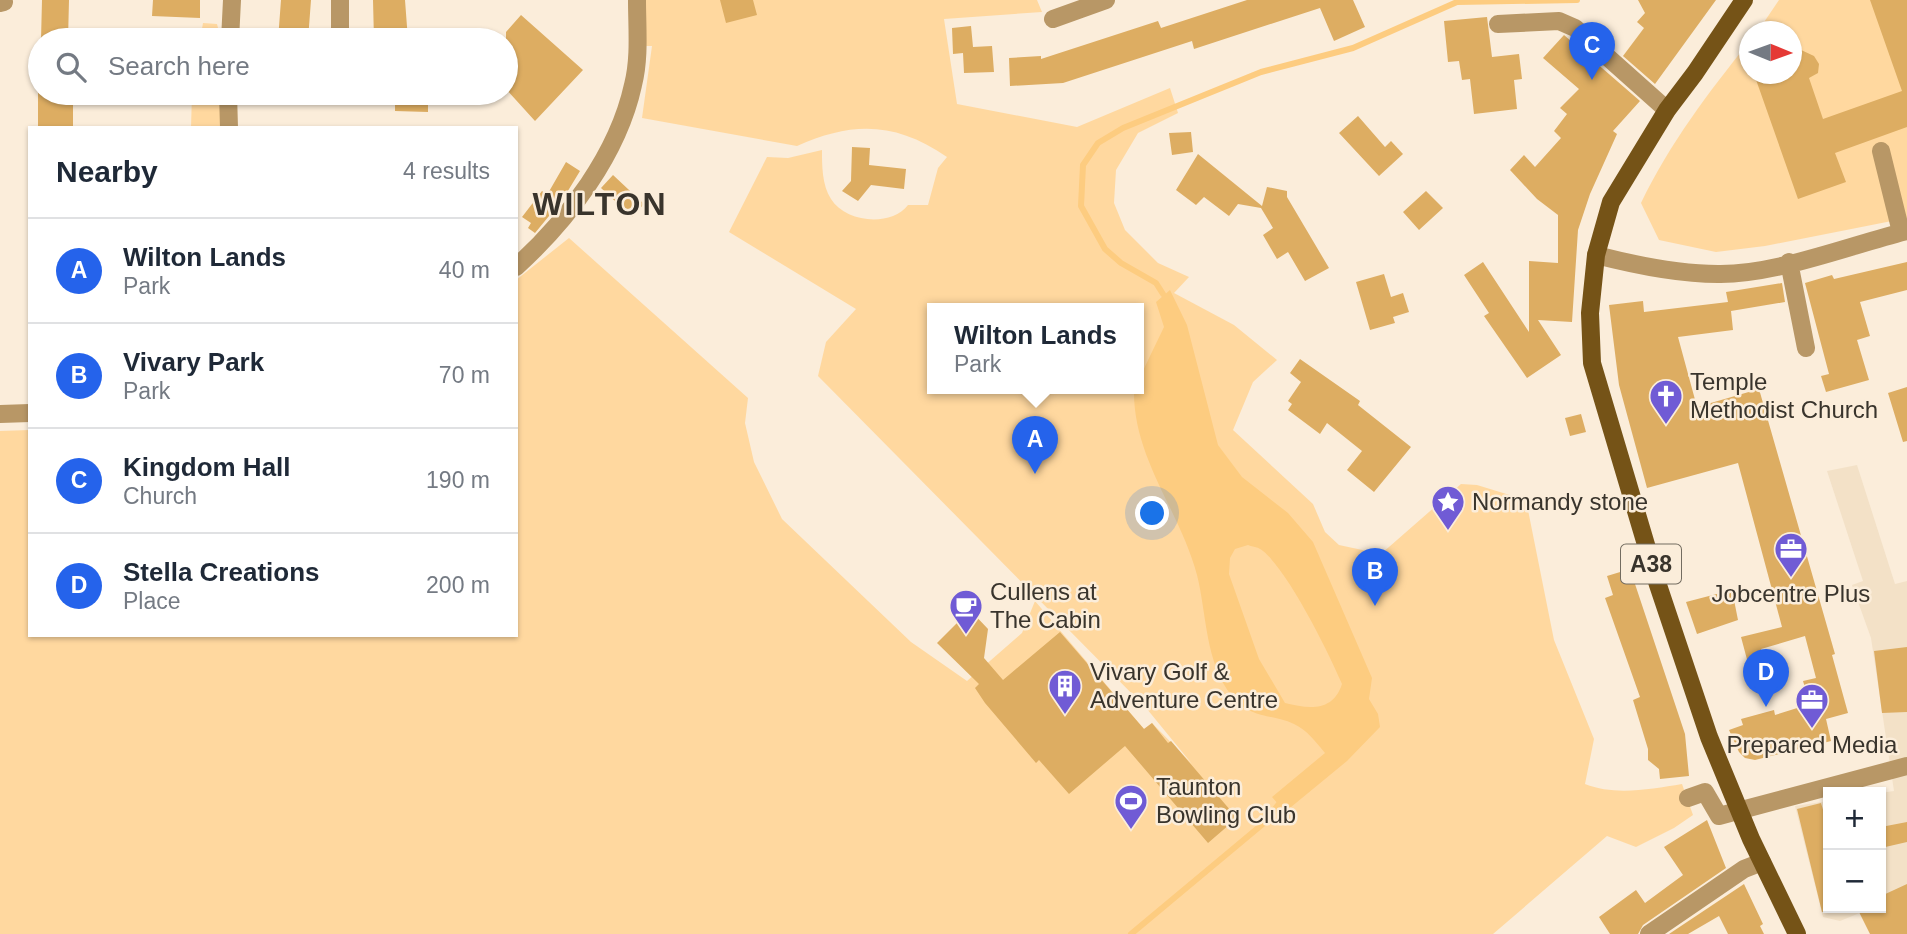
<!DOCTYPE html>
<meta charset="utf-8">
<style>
:root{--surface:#fff;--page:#f2f2f3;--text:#1f2937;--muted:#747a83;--line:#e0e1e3;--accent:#2563eb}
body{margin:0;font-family:Helvetica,sans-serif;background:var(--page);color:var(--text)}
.controls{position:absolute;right:21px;bottom:21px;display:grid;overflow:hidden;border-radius:0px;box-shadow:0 2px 5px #0004}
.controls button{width:63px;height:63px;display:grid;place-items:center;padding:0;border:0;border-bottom:2px solid var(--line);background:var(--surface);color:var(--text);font:35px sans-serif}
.compass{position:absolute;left:1739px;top:21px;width:63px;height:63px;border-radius:50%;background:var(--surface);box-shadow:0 2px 5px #0004;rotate:91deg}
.you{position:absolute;left:1153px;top:514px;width:24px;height:24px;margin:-18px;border:5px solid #fff;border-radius:50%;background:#1a73e8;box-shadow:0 0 0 10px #1a73e833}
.badge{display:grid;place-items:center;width:46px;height:46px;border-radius:50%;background:var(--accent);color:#fff;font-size:23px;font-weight:700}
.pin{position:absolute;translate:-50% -58px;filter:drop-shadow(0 2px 4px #0008)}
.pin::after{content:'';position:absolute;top:37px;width:24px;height:21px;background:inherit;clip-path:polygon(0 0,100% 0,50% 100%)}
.popup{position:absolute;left:927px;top:303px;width:217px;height:91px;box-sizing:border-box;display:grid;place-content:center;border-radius:0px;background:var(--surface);filter:drop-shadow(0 2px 5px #0005);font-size:23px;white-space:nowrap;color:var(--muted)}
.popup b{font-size:26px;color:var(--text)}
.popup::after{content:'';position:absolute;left:50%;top:100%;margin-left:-14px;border:14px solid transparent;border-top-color:var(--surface)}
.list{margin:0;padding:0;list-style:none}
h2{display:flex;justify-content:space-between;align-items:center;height:91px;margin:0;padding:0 28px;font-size:30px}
h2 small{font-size:23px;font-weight:400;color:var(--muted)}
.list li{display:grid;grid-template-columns:46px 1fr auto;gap:21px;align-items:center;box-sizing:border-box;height:105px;padding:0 28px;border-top:2px solid var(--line)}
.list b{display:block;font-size:26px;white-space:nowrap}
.list p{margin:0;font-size:23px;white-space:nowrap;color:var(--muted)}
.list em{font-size:23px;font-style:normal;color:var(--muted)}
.icon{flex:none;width:38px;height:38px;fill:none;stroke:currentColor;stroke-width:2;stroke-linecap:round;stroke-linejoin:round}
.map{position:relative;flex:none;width:1907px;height:934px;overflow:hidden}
.search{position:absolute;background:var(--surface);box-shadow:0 2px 5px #0004;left:28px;top:28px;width:490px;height:77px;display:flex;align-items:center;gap:18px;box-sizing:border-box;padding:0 24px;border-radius:38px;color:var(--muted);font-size:26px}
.panel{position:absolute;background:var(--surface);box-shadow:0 2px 5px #0004;left:28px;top:126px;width:490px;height:511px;border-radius:0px}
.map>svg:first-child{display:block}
.built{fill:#f3e1c7}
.green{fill:#ffd89f;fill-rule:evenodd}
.water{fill:#fdcc80;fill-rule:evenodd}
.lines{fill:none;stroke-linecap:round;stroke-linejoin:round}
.stream{stroke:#fdcc80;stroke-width:6}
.building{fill:#ddad62}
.minor{stroke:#b89766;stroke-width:18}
.major{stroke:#755317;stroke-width:18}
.labels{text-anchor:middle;stroke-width:5;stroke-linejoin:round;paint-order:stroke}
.shield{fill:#fbedda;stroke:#736c60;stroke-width:2}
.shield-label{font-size:23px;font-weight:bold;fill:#39342c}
.poi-label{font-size:24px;fill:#39342c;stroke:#fbedda;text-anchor:start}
.district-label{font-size:32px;font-weight:bold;letter-spacing:2px;fill:#39342c;stroke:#fbedda}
</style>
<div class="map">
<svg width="1907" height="934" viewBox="0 0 1907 934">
<rect width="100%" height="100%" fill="#fbedda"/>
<path class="built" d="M1857 465 1895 584 1907 581V893L1881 904V793L1894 791 1871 638 1852 585 1863 581 1827 471Z
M1828 801V908H1872L1840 921 1823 917 1795 806Z"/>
<path class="green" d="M646 0H1037L1042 12 944 19 957 104 1077 127 1170 88 1178 113 1138 133 1116 170 1114 203 1125 230 1158 263 1189 277 1174 293 1234 325 1277 360 1253 382 1233 430 1313 504 1325 532 1339 545 1381 554 1461 484 1477 485 1526 500 1554 640 1594 739 1585 784C1615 796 1651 789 1682 784L1693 815 1674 828 1636 847 1607 836 1493 934H0V431L30 430V635H516V280L569 238 748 398 745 423 754 462 782 519 911 642 967 681 1022 633 1035 601 1144 729 1152 723 1192 764 1147 709 818 376 826 342 856 309 729 232 767 157 788 158 822 150C822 166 822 185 831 199 846 223 891 227 908 205H928L938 168 947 157C896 122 853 121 797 146L642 118 652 46H645ZM932 308H1138V388H932Z
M1779 0H1907V218L1765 246 1716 252 1659 240 1641 203C1670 143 1708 93 1749 42L1750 74H1792V32L1758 31Z
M203 23 217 24 221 40H200Z
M192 93H221V128H191Z"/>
<path class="water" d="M1170 290 1187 325 1218 445 1242 477 1288 513 1313 542 1372 678 1369 699 1378 714 1380 727 1347 761 1285 812 1272 797 1325 753C1315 741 1308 731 1294 724 1270 713 1252 720 1232 696 1205 663 1207 615 1197 575 1180 511 1133 458 1134 390L1138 388V381L1164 327 1156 302ZM1248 545C1253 547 1259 547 1263 551 1288 571 1329 653 1342 684 1333 712 1309 709 1285 703L1259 659 1229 574 1230 558 1235 549Z"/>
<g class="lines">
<path class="stream" d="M1163 294 1156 283 1121 263 1105 249 1081 206 1083 165 1098 143 1123 128 1261 72 1353 48 1457 2 1577 0
M1131 934 1264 823 1278 805"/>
</g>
<path class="building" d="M42 0H69L68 40H41Z
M153 0H200V18L152 16Z
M281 0H311L308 40H278Z
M373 0H405L408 40H374Z
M720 0H753L757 15 726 23Z
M1247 0H1353L1365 27 1334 41 1320 8 1194 49 1192 41 1063 83 1010 86 1009 58 1041 56V59L1158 21 1161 28Z
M1638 0H1716L1655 84 1623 56 1644 28 1637 22 1645 13Z
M1870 0H1907V127L1835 153 1846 182 1798 199 1754 74H1791V35H1794L1799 49 1814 56 1819 64 1818 73 1809 78 1823 119 1902 91Z
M521 15 583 70 535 121 506 89V32Z
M1487 17 1492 57 1519 54 1522 79 1514 80 1517 109 1474 114 1470 79 1462 80 1459 61 1448 62 1444 21Z
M971 26 973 47 992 46 994 72 964 73 963 53 953 54 952 28Z
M1564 35 1640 101 1613 131 1617 134 1590 194 1578 230 1572 322 1538 320 1561 355 1527 378 1484 316 1489 313 1464 275 1483 262 1529 332V261L1558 263V215L1537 199 1510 170 1524 155 1535 167 1561 138 1554 131 1567 114 1560 108 1579 89 1543 58Z
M38 93H73V128H38Z
M395 93H428V112L395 111Z
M1358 116 1385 147 1391 141 1403 154 1379 176 1339 133Z
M1191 132 1193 152 1172 155 1169 133Z
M852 147 870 148 869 165 906 169 904 189 871 185 858 201 842 191 851 181Z
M1198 154 1262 206 1267 187 1287 191V197L1329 268 1305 281 1288 252 1277 259 1263 235 1273 228 1261 208 1238 204 1229 216 1204 197 1196 205 1176 190Z
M566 162 580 171 563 199 535 233 528 228 531 223 522 217 542 191 547 195Z
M613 175 644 204 632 217 601 188Z
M1426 191 1443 208 1419 230 1403 212Z
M1907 262V290L1860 302 1870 336 1857 340 1869 380 1826 392 1821 376 1829 374 1805 283 1832 275 1834 279Z
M1384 274 1391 297 1403 293 1409 312 1393 317 1395 323 1370 330 1356 282Z
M1782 283 1785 302 1731 311 1733 330 1678 337 1697 407 1759 389 1835 654 1832 655 1848 713 1826 719 1831 741 1755 760 1745 758 1739 752 1729 730 1743 725 1741 719 1774 710 1775 715 1810 704 1803 681 1816 678 1805 636 1761 649 1771 690 1756 693 1741 637 1782 627 1738 463 1647 488 1619 385 1609 305 1643 301 1644 312 1728 302 1726 292Z
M1300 359 1360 401 1358 405 1411 447 1374 492 1347 470 1362 451 1327 423 1320 434 1288 410 1292 404 1288 401 1301 382 1290 373Z
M1907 387V441L1903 442 1888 393Z
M1581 414 1586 432 1570 436 1565 418Z
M1630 569 1685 734 1689 776 1660 779 1659 769 1648 760V749L1633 700 1640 697 1605 598 1613 595 1607 576Z
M1732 590 1738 620 1697 634 1686 602Z
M970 610 988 629 984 658 1003 680 1060 632 1144 729 1152 723 1168 743 1171 741 1237 818 1208 843 1125 746 1069 794 1039 760 1036 763 985 703 975 688 979 684 937 643Z
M1907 647V712L1882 713 1874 651Z
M1821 803 1824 813H1828V912H1822L1797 809Z
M1707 820 1726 868 1643 925 1638 934H1610L1599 917 1636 890 1645 903 1683 875 1664 847Z
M1907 822V842L1881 848V827Z
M1744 884 1763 924 1760 926 1764 934H1728L1719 916 1688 934H1669Z
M1907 884V934H1870L1857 908H1881V896Z"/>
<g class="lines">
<path class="minor" d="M0 3 4 2
M1053 19 1106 0
M1498 24 1559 21 1575 28 1667 110
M230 40 232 0
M340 40V0
M228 93 229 128
M1881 151 1901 232
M1596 255C1635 265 1677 274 1718 274 1775 275 1851 245 1907 231
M1789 262 1806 348
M516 267C568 220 618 154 633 85 640 58 637 28 637 0
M0 414 30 413
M1688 798 1705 792 1719 816 1907 766
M1649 934 1744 869 1762 862"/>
<path class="major" d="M1744 0 1695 73 1667 110 1611 202 1596 255 1590 313 1592 363 1658 585 1709 737 1751 839 1797 934"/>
</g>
<defs>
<symbol id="church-pin" viewBox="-11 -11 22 30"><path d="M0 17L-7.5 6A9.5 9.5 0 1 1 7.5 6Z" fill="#705bd5" stroke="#fbedda"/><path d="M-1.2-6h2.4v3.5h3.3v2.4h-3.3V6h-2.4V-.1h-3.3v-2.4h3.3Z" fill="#fff"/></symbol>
<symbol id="sight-pin" viewBox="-11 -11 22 30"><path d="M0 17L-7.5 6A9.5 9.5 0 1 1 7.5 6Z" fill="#705bd5" stroke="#fbedda"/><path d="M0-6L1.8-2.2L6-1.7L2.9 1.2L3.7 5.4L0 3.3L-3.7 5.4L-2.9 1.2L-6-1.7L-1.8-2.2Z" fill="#fff"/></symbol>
<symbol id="office-pin" viewBox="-11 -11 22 30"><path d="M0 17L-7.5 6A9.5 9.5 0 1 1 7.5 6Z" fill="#705bd5" stroke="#fbedda"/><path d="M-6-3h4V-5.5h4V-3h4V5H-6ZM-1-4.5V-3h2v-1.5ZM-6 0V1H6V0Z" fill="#fff"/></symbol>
<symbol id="cafe-pin" viewBox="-11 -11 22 30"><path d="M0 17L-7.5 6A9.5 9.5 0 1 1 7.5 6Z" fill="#705bd5" stroke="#fbedda"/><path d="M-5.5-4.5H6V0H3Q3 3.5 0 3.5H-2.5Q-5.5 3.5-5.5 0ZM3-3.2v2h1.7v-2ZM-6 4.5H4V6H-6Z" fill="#fff"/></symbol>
<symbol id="building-pin" viewBox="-11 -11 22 30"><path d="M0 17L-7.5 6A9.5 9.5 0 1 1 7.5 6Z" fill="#705bd5" stroke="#fbedda"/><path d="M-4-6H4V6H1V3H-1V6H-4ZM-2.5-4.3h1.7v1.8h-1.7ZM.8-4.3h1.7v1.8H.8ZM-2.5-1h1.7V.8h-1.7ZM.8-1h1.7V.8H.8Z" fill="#fff"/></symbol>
<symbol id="stadium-pin" viewBox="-11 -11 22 30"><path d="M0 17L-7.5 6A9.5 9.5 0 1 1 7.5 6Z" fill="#705bd5" stroke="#fbedda"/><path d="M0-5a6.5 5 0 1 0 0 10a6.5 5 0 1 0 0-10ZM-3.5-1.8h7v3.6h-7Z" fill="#fff"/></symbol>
</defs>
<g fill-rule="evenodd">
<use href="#church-pin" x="1647" y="377" width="38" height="52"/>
<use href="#sight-pin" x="1429" y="483" width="38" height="52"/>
<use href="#office-pin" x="1772" y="530" width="38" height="52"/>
<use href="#cafe-pin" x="947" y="587" width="38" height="52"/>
<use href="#building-pin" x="1046" y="667" width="38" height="52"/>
<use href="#office-pin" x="1793" y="681" width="38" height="52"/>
<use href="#stadium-pin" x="1112" y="782" width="38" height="52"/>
</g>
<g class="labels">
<rect class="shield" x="1621" y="544.5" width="60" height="39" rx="5"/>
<g class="shield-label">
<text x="1651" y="572">A38</text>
</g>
<g class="poi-label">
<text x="1690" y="390">Temple<tspan x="1690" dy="28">Methodist Church</tspan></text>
<text x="1472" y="510">Normandy stone</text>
<text x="990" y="600">Cullens at<tspan x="990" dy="28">The Cabin</tspan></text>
<text x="1791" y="602" text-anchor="middle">Jobcentre Plus</text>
<text x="1090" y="680">Vivary Golf &amp;<tspan x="1090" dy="28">Adventure Centre</tspan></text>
<text x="1812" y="753" text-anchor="middle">Prepared Media</text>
<text x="1156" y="795">Taunton<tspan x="1156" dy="28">Bowling Club</tspan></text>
</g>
<g class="district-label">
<text x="600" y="215">WILTON</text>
</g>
</g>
</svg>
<div class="controls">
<button>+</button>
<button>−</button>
</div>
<svg class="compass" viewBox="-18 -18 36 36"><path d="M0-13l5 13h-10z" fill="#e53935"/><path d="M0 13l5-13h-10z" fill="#747a83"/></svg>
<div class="you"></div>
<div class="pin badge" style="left:1035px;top:474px">A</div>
<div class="popup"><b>Wilton Lands</b>Park</div>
<div class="pin badge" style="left:1375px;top:606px">B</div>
<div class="pin badge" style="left:1592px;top:80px">C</div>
<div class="pin badge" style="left:1766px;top:707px">D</div>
<div class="search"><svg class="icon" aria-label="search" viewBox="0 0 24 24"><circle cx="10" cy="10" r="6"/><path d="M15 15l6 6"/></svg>Search here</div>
<section class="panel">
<h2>Nearby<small>4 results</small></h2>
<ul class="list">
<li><span class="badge">A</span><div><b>Wilton Lands</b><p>Park</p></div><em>40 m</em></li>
<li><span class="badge">B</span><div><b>Vivary Park</b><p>Park</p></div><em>70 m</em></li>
<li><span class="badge">C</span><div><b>Kingdom Hall</b><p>Church</p></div><em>190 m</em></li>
<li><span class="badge">D</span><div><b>Stella Creations</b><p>Place</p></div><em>200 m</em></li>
</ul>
</section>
</div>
